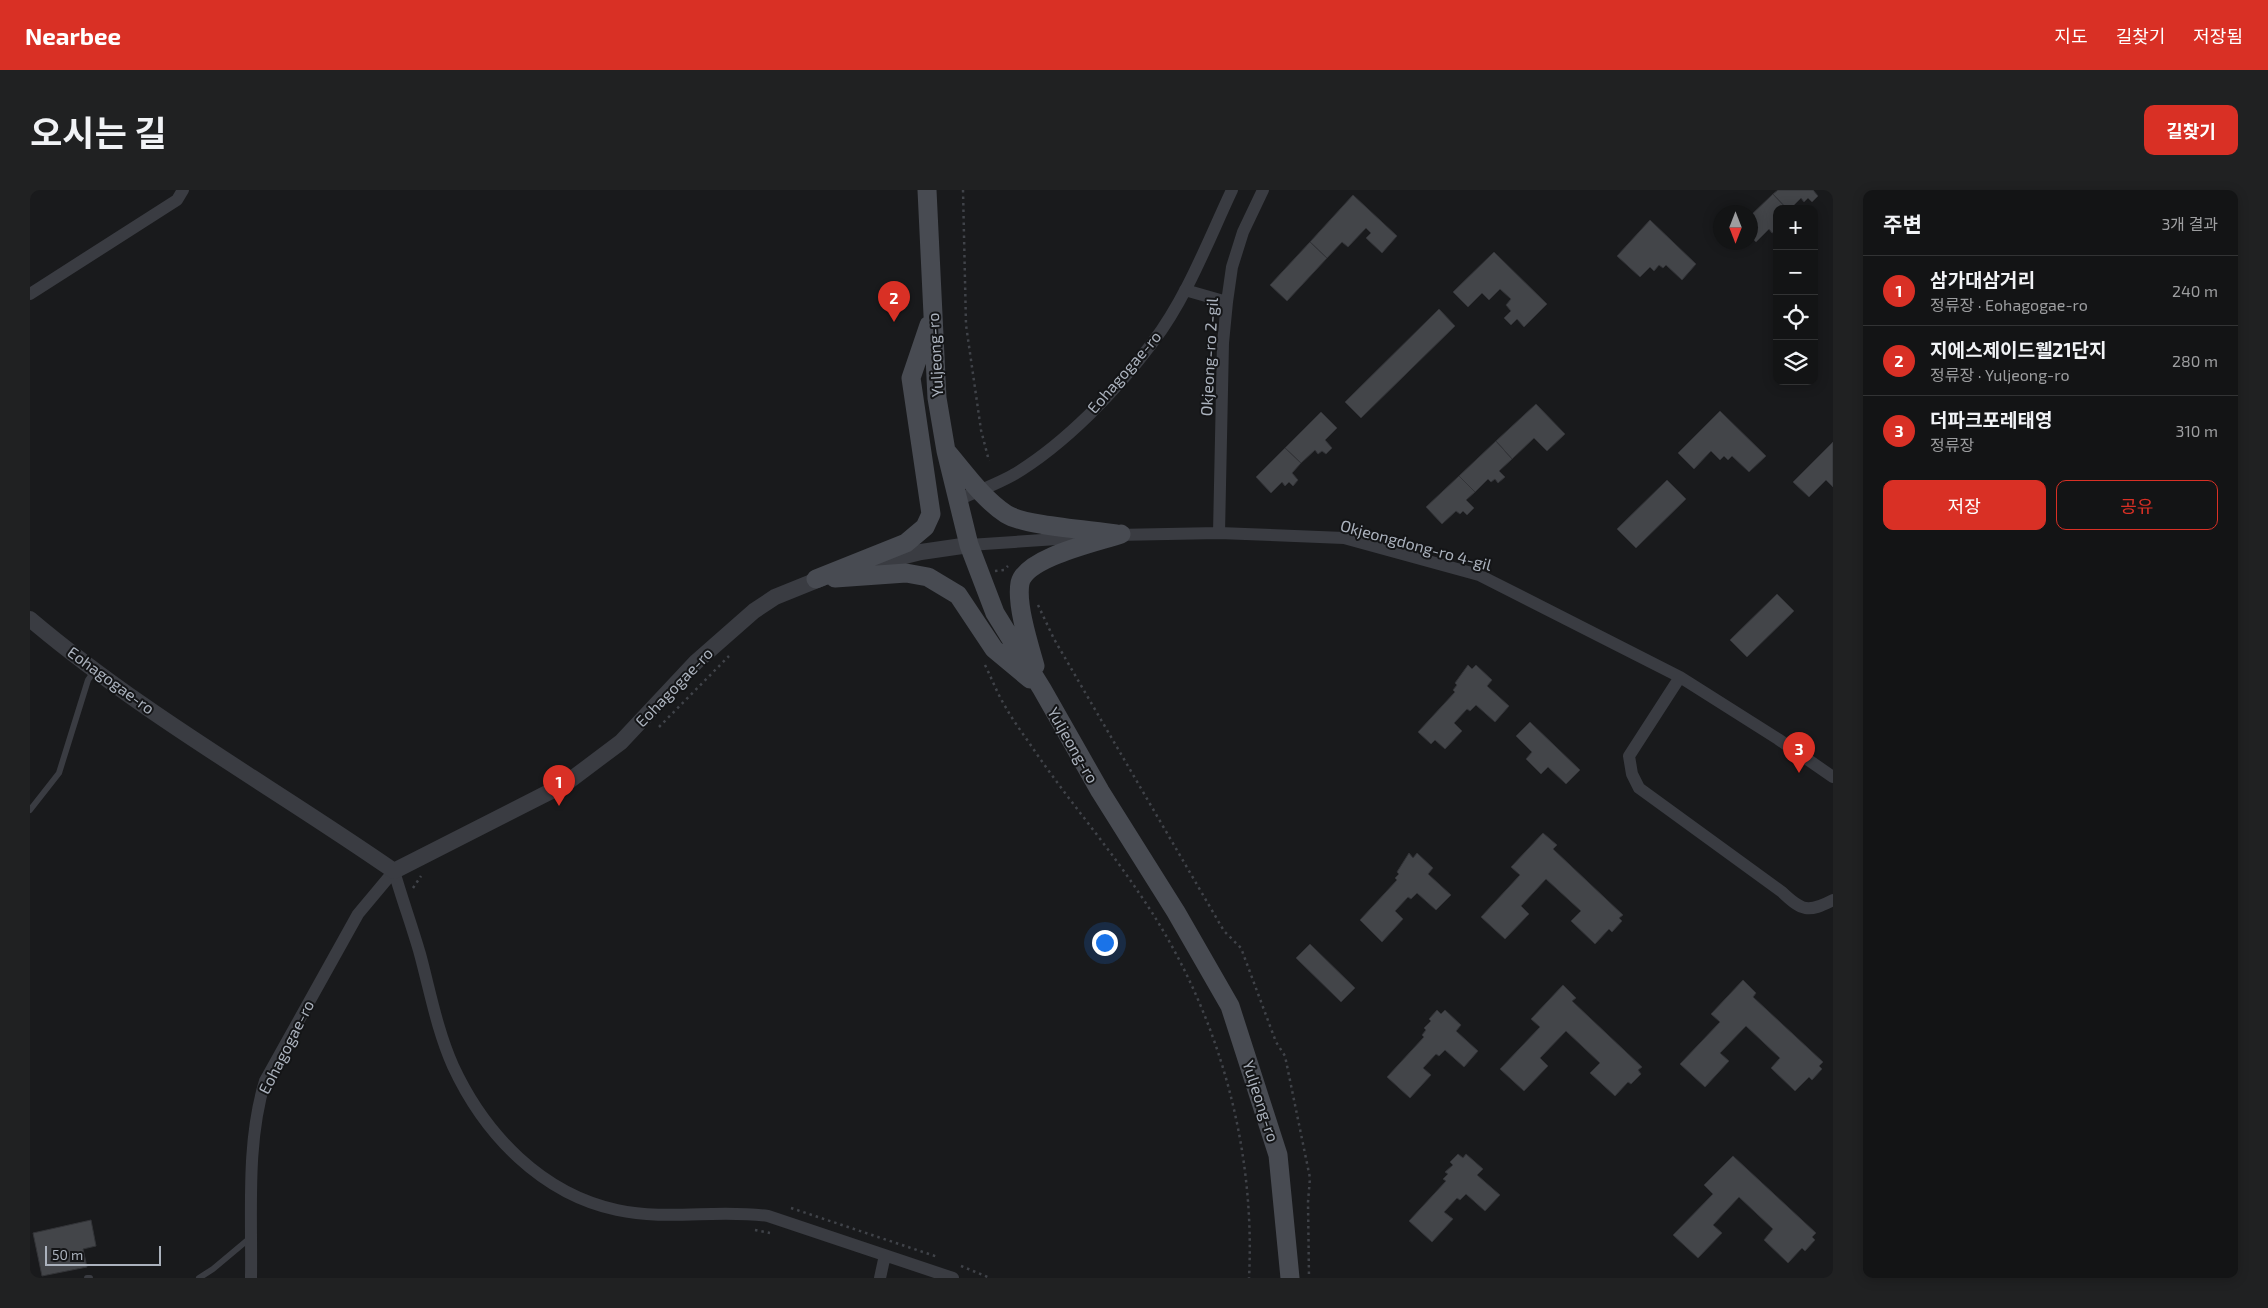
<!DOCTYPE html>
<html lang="ko">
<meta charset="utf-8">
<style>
:root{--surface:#131415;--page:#202122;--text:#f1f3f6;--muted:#9d9ea0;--line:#323334;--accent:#d93025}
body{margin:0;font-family:"Exo 2","Noto Sans KR",sans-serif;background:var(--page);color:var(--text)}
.controls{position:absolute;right:15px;top:15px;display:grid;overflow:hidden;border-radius:10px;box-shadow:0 2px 12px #0003}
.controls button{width:45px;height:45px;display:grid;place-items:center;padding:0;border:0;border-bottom:1px solid var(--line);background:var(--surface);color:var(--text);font:25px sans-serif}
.compass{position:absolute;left:1683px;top:15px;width:45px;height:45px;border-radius:50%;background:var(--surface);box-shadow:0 2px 12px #0003;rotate:180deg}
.scale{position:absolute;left:15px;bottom:12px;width:116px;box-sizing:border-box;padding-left:5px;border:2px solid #abb2bd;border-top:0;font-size:14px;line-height:18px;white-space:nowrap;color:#abb2bd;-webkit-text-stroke:4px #141517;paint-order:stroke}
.you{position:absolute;left:1074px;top:752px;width:18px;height:18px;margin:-12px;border:4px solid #fff;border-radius:50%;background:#1a73e8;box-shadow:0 0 0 8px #1a73e833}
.badge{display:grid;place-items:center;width:32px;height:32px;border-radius:50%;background:var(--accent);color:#fff;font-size:16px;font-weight:700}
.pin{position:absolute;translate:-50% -41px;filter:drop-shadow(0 1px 2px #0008)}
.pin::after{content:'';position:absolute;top:26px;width:18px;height:15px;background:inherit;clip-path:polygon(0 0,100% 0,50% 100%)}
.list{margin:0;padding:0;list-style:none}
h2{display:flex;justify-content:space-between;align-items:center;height:65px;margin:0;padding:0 20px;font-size:21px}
h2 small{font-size:16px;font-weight:400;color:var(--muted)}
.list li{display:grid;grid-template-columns:32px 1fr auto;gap:15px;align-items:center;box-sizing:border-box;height:70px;padding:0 20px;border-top:1px solid var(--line)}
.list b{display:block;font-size:19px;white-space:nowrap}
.list p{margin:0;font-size:16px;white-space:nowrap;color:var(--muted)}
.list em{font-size:16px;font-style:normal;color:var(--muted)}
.actions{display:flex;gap:10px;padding:15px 20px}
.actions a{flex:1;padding:11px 0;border:1px solid var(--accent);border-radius:10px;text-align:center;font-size:18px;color:var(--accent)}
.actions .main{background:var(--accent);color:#fff}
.icon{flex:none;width:28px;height:28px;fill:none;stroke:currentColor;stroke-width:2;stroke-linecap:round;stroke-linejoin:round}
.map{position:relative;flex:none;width:1803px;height:1088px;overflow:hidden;border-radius:10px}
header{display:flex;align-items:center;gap:30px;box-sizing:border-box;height:70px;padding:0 25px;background:var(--accent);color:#fff}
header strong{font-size:24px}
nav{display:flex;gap:28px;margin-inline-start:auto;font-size:18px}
.intro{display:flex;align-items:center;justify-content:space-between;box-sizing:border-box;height:120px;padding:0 30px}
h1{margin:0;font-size:35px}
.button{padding:12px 22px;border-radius:10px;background:var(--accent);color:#fff;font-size:18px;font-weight:700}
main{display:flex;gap:30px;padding:0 30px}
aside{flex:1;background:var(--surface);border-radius:10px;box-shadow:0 2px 12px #0003}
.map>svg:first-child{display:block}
.building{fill:#434549;stroke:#333438}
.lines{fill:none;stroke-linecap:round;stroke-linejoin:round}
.path{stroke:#404349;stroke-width:2.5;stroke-dasharray:2.5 4;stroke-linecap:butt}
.service{stroke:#3a3c42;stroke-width:6}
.minor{stroke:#3a3c42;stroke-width:12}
.tertiary{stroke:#3a3c42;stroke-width:16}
.secondary{stroke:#484b52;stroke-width:19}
.labels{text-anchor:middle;stroke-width:4;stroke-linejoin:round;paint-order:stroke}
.street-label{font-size:16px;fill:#abb2bd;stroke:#141517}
</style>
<header>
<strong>Nearbee</strong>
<nav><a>지도</a><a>길찾기</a><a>저장됨</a></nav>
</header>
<div class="intro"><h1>오시는 길</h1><a class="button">길찾기</a></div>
<main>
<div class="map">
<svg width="1803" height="1088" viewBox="0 0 1803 1088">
<rect width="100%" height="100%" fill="#191a1c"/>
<path class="building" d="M1748 0H1783L1788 6 1782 12 1778 8 1774 12 1771 8 1760 19H1757L1743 4Z
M1743 4 1757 19H1747V40L1742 43 1739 39 1726 52 1720 46V26Z
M1323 5 1367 46 1352 63 1336 48 1341 43 1336 38 1318 57 1312 52 1297 68 1280 52Z
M1620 30 1666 74 1652 90 1636 75 1633 78 1629 75 1624 81 1620 77 1610 87 1587 66Z
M1280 52 1297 68 1257 111 1240 95Z
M1464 62 1517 114 1494 137 1487 129 1481 135 1474 128 1481 121 1476 115 1481 109 1470 99 1459 110 1452 103 1438 117 1423 102Z
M1409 119 1425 136 1331 228 1315 212Z
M1506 214 1535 244 1517 261 1504 248 1482 269 1466 251Z
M1690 221 1736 266 1719 282 1702 266 1698 270 1694 266 1690 270 1681 261 1664 279 1648 263Z
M1291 222 1307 238 1295 250 1302 258 1296 264 1292 261 1288 264 1285 260 1271 273 1255 258Z
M1466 251 1482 269 1469 281 1475 287 1468 293 1465 289 1461 292 1458 289 1445 302 1429 286Z
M1803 252V297L1796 290 1779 307 1763 292Z
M1255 258 1271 273 1262 283 1268 290 1263 296 1259 292 1255 296 1252 292 1241 303 1226 287Z
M1429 286 1445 302 1436 310 1444 318 1437 325 1433 321 1430 324 1426 321 1412 334 1396 317Z
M1637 290 1656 309 1606 358 1587 339Z
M1747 404 1764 421 1717 467 1700 450Z
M1438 475 1442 479 1446 475 1462 490 1457 496 1479 516 1465 532 1446 515 1440 521 1437 519 1424 533 1432 541 1415 559 1405 550 1401 554 1388 542 1425 502 1423 500 1427 495 1425 493Z
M1500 532 1550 580 1536 594 1518 577 1511 584 1496 569 1502 562 1486 546Z
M1513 643 1527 655 1523 659 1593 725 1589 728 1592 731 1582 742 1579 739 1565 754 1541 731 1551 721 1516 689 1491 716 1499 724 1475 749 1451 727 1490 685 1481 677Z
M1379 663 1383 668 1387 663 1403 678 1398 684 1421 705 1406 720 1387 703 1381 709 1378 707 1365 721 1373 729 1352 752 1330 730 1367 690 1365 688 1369 684 1367 682Z
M1280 754 1325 798 1311 812 1266 768Z
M1713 790 1726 803 1723 807 1793 872 1789 876 1792 879 1782 890 1779 887 1765 901 1741 878 1750 868 1716 836 1690 863 1699 871 1675 897 1650 874 1690 832 1681 824Z
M1533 795 1546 808 1542 811 1612 877 1608 880 1611 884 1601 894 1598 892 1585 906 1560 883 1570 873 1536 841 1510 868 1518 876 1494 901 1470 879 1510 837 1501 829Z
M1407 820 1411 824 1415 820 1431 835 1426 841 1448 861 1434 877 1415 860 1409 866 1406 864 1393 878 1401 885 1380 908 1357 887 1394 847 1392 845 1396 840 1394 838 1401 831 1399 829Z
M1428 964 1433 968 1436 964 1453 979 1447 985 1470 1005 1455 1021 1436 1004 1430 1010 1427 1008 1414 1022 1423 1029 1402 1052 1379 1031 1416 991 1413 989 1418 984 1415 982 1423 975 1420 972Z
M1703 966 1786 1043 1782 1047 1785 1050 1775 1061 1772 1058 1758 1073 1734 1050 1743 1039 1709 1007 1683 1035 1692 1043 1668 1068 1643 1045 1683 1004 1674 995Z
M61 1030 66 1056 53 1059 57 1077 12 1086 3 1043Z"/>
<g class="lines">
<path class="path" d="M933 0 936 135 951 240 959 271
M965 381 974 380 978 376
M1008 415 1024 449 1194 741 1211 758 1246 852 1255 866 1280 988 1278 1012 1279 1088
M955 475C962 489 967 503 975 516 982 529 991 541 1000 554 1034 605 1075 652 1109 703 1186 814 1226 953 1219 1088
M629 537 699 466
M383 698 391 686
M761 1018 908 1067
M725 1040 740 1043
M931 1076 960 1088"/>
<path class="service" d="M0 620 29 583 58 490 65 480
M57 1088H60
M169 1088 183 1079 220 1048"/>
<path class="minor" d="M1155 100 1197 112
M0 104 147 10 153 0
M927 310C946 302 965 295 983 285 1034 255 1088 199 1123 152 1157 107 1178 51 1202 0
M1189 343 1193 153 1197 112 1202 77 1213 42 1233 0
M1085 345 1189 343 1314 348 1449 385 1650 487 1748 549 1803 587
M939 355 1057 347
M1650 487 1599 566 1602 584 1609 598 1752 702C1772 721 1778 723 1803 710
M364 681C372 709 382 736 390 764 400 801 407 840 423 876 455 945 512 1004 587 1020 637 1031 687 1019 738 1026L923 1088
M221 1088C222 1023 216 953 235 891L328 724 364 681
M850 1088 855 1065"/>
<path class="tertiary" d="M835 376 891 362 939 355
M0 429C112 524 243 597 364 681L535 594 591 552 666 472 724 421 745 407 797 386"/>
<path class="secondary" d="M897 0 907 208 916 261 939 355 965 423 1012 499 1070 601 1146 722 1200 816 1248 965 1260 1088
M917 262C935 283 953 309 976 324 995 336 1061 340 1086 344
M805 388 876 383 898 387 928 405 964 459 1000 489
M786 389 876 353 895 337 901 324 881 188 899 135
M1005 476C999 455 986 414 990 393 996 367 1068 352 1091 344"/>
</g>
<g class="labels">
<g class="street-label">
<text transform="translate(905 165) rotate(-93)" y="6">Yuljeong-ro</text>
<text transform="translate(1179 167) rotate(-87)" y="6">Okjeong-ro 2-gil</text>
<text transform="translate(1094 182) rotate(-49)" y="6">Eohagogae-ro</text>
<text transform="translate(1386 355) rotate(15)" y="6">Okjeongdong-ro 4-gil</text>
<text transform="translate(81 490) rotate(36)" y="6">Eohagogae-ro</text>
<text transform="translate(644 497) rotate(-46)" y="6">Eohagogae-ro</text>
<text transform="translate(1043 555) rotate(60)" y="6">Yuljeong-ro</text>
<text transform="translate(256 857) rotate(-63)" y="6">Eohagogae-ro</text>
<text transform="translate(1231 911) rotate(72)" y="6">Yuljeong-ro</text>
</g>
</g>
</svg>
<div class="controls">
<button>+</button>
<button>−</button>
<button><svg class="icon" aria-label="locate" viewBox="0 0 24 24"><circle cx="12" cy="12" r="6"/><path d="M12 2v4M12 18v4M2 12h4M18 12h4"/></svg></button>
<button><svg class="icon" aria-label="layers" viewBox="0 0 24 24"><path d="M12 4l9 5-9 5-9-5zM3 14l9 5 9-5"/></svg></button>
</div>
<svg class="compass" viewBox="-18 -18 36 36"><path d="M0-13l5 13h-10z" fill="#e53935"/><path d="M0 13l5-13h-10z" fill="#9d9ea0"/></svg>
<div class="scale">50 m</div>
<div class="you"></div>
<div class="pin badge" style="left:529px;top:616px">1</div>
<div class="pin badge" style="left:864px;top:132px">2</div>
<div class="pin badge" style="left:1769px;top:583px">3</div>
</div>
<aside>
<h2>주변<small>3개 결과</small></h2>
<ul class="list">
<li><span class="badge">1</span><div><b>삼가대삼거리</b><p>정류장 · Eohagogae-ro</p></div><em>240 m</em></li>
<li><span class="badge">2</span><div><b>지에스제이드웰21단지</b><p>정류장 · Yuljeong-ro</p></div><em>280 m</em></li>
<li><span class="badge">3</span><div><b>더파크포레태영</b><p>정류장</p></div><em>310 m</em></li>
</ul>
<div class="actions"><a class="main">저장</a><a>공유</a></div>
</aside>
</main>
